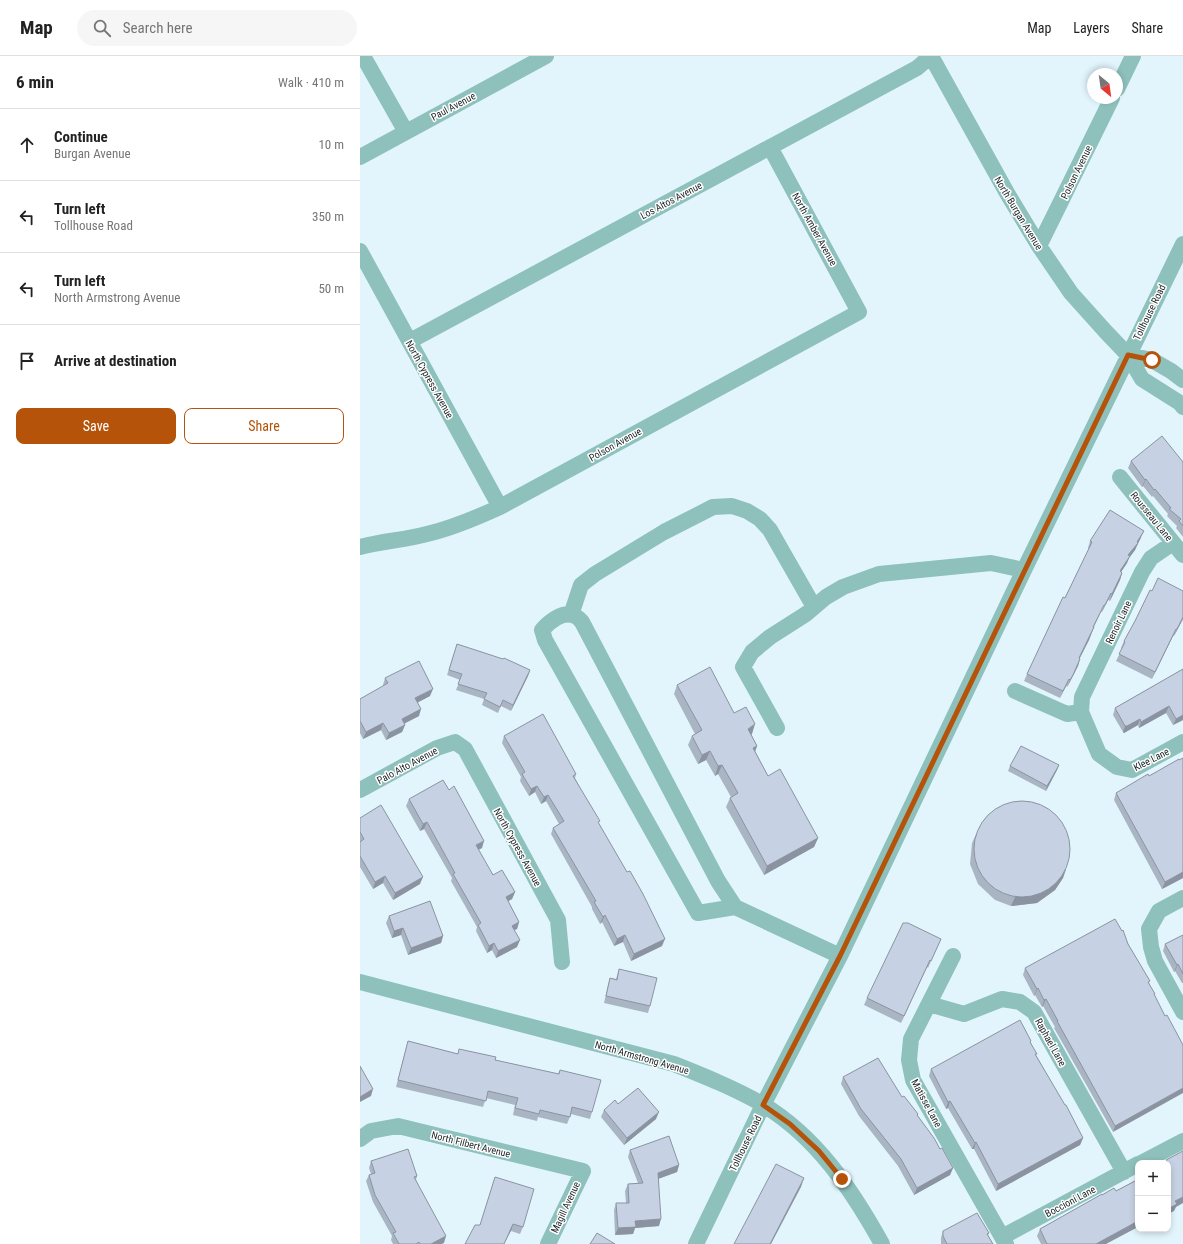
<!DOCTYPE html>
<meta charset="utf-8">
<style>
:root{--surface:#fff;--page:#f6f6f6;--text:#222;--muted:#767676;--line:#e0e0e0;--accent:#b45309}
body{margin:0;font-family:"Roboto Condensed",sans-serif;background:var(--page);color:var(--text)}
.controls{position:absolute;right:12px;bottom:12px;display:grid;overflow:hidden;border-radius:8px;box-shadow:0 2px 6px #0003}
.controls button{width:36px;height:36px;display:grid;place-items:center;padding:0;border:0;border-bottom:1px solid var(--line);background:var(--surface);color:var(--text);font:20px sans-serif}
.compass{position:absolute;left:727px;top:12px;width:36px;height:36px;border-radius:50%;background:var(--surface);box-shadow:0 2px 6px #0003;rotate:151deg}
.stop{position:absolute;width:12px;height:12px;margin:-9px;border:3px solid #b45309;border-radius:50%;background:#fff}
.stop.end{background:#b45309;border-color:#fff;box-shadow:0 1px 4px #0008}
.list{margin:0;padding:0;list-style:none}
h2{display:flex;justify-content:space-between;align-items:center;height:52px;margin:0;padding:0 16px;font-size:17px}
h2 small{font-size:13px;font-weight:400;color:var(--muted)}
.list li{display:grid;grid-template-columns:26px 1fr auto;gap:12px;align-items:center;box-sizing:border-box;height:72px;padding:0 16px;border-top:1px solid var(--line)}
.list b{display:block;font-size:15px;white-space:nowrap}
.list p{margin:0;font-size:13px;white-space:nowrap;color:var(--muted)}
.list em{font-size:13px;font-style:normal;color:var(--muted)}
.actions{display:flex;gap:8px;padding:12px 16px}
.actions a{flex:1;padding:9px 0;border:1px solid var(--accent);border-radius:8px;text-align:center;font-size:14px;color:var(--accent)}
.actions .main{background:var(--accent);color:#fff}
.icon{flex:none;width:22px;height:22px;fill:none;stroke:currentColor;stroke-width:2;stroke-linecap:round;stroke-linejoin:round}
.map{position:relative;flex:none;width:823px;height:1188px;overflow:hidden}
header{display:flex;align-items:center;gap:24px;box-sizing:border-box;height:56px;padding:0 20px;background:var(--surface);border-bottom:1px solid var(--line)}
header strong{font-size:19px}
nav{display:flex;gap:22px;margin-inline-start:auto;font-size:14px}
.search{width:280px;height:36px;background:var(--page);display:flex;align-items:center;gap:10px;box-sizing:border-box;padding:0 14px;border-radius:22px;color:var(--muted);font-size:15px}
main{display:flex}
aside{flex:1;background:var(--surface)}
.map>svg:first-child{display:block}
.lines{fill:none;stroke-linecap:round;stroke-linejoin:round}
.minor{stroke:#8ec0bc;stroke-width:16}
.wall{fill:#aab5c4}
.shaded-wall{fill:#8b93a0}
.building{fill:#c6d2e4;stroke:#8b93a0}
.route{stroke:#b45309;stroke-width:5}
.labels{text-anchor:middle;stroke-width:3;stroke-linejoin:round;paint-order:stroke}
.street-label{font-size:10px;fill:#1a2326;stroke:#fff}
</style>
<header>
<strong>Map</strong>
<div class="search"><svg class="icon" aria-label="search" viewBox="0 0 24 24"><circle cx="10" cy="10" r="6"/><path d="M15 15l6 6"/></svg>Search here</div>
<nav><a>Map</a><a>Layers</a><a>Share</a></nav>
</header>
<main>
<aside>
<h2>6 min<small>Walk · 410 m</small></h2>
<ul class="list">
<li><svg class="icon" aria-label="ahead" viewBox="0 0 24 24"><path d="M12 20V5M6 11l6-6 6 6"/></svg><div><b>Continue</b><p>Burgan Avenue</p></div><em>10 m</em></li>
<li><svg class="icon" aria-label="left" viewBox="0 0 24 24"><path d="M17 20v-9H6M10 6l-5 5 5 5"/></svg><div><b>Turn left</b><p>Tollhouse Road</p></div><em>350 m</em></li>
<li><svg class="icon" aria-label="left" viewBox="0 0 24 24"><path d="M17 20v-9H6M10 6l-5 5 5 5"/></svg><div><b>Turn left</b><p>North Armstrong Avenue</p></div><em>50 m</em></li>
<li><svg class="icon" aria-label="arrive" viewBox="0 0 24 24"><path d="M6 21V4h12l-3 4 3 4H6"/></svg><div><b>Arrive at destination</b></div></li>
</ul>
<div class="actions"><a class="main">Save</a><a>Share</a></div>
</aside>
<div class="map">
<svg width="823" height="1188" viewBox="0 0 823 1188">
<rect width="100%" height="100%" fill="#e2f5fd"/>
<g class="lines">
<path class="minor" d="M3 0 46 76
M571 0 647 137 679 190 711 237 746 276 768 299 782 323 820 347 823 351
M757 33 773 0
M0 101 186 0
M679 190 752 42
M0 195 140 451
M50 285 557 12 571 0
M768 299 792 304 811 315 823 324
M760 421 823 499
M813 487 791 502 782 516 722 641 721 656 739 698 757 711 772 714 823 686
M0 491C22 485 45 484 67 478 93 472 116 462 140 451L499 256 410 91
M211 559 221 529 235 518 304 476 353 451 372 450 387 455 400 463 410 474 454 551
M655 635 707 658 721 656
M417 672 383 611 392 596 410 581 446 558 466 541 483 531 519 518 631 507 664 514
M0 734 77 692 95 686 105 693 198 864 202 906
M823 842 799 855 789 873 791 891 795 905 823 956
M375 851 338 857 185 584 182 574C189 566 203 554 215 560 218 561 220 564 222 566L358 825 375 851 480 900
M593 900 551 983 549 1004 553 1024 646 1188
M0 926 314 1008C344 1020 374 1032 402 1048 457 1081 492 1134 522 1188
M569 948 604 958 642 943 660 946 674 956 764 1116
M0 1083 11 1075 38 1070 223 1115 188 1188
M781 1107 823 1085
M642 1181 778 1108
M336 1188 403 1049 480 900 664 514 823 188"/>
</g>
<path class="wall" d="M771 405 823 406V481L816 472 817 470 807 460 808 458 793 440 792 441 783 430 782 431 768 412Z
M781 482 778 487 775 494 769 502 767 507 761 516 762 517 760 524 750 545 748 544 742 556H741L734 571 729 584 720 602 718 610 710 626 707 631 706 630 700 642 664 625 667 618 729 493 728 492 730 485Z
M823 563 814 580H813L792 623 756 605 762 593 761 592 764 585Z
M97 588 170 614 168 620 151 655 141 650 138 657 122 649 124 643 96 634 100 624 87 619Z
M823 613V664L813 669 806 657 779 672 778 669 764 677 763 676 753 659 755 652Z
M25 622 70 640 58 646 59 660 44 668 45 669 42 676 26 684 21 674 3 683 0 677V643L24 630 23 629Z
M317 629 374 657 392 678H391L397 690 395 695 408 720 458 782 454 791 404 819 366 751 370 742 371 741 358 718 355 720 346 704 338 708 328 689 332 680 335 678 314 638Z
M144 680 216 718 215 722 302 890 271 905 263 886 254 890 242 866 240 868 232 853V851L191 778 193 772 199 768 186 745 181 748 175 736 169 740 160 725 161 721 142 687Z
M823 702V822L802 833 754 744 756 737 789 720Z
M699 709 697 714 686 735 648 715 650 710Z
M49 743 122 792 118 794 133 819 155 836 152 843 148 845 159 866 157 873 154 874 157 891 136 902 132 894 127 897 116 875 117 871 91 825 92 822 64 773 60 775 46 750Z
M0 762 60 828 33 844 23 827 13 833 0 811Z
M616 778 706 813 703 822 695 834 677 847 651 850 635 844 618 828 610 808 612 787Z
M29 860 83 880 81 887 48 899 41 879 32 882 26 867Z
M823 879V927H822L815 915 814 916 803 895 805 888Z
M581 883 568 912 567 911 541 967 504 949 507 942Z
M768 888 789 927 794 940 805 960 753 1076 694 972 695 971 683 950 682 951 675 939 674 940 663 919 665 912Z
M259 913 290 950 288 957 244 947 248 929 250 922 256 923Z
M48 985 98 998 99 993 135 1004 198 1018 200 1014 232 1056 230 1063 211 1058 207 1068 178 1061 177 1065 153 1059 155 1049 126 1042 123 1051 36 1031 46 992Z
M671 987 676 999 723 1082 720 1089 636 1135 614 1093H612L588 1052 586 1053 569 1020 571 1013Z
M483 1021 542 1041 558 1060 580 1093 593 1112 590 1119 554 1139 538 1110 499 1060 481 1028Z
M258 1048 296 1063 264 1089 241 1061 244 1054Z
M270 1094 319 1109 317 1116 298 1123 299 1170 275 1172 273 1178 255 1179 254 1154 256 1147H266L265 1135 268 1128 278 1127 268 1101Z
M11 1105 57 1120 56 1124 84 1187 81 1188H33L31 1184 32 1180 13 1146 6 1125 9 1119 11 1118 9 1112Z
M135 1121 163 1171 160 1178 151 1175 120 1169Z
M777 1122H778L746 1188H681L677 1180 680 1173 742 1139 756 1135 776 1124Z
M583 1175 629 1177 628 1179 633 1188H581V1182Z"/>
<path class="shaded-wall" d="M786 423 783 430 782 431 785 424Z
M784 475 775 494 769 502 767 507 757 522 760 515 768 499Z
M762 517 760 524 750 545 752 538Z
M751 537 748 544 742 556 745 549Z
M823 561V563L814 580 817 573Z
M734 571 729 584 716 609 719 602Z
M816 573 813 580 792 623 795 616Z
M720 603 718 610 707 631 710 624Z
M170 614 168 620 151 655 153 649Z
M709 623 706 630 700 642 703 635Z
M73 633 70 640 53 649 55 642Z
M809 650 806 657 779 672 781 666Z
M61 653 59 660 39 670 42 663Z
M823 659V664L813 669 816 663Z
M780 663 778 669 764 677 763 676 765 670Z
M23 667 21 674 3 683 6 676Z
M395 668 392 678 384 682 388 673Z
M45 669 42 676 26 684 29 677Z
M397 690 394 699 393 692Z
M350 695 346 704 338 708 342 699Z
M362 709 358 718 355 720 358 710Z
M699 709 697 714 686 735 687 730Z
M177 730 175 736 169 740 171 733Z
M188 739 186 745 181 748 184 741Z
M67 766 64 773 60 775 63 768Z
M458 782 454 791 404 819 407 810Z
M124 785 122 792 114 796 116 789Z
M706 813 703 822 695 834 677 847 651 850 655 841Z
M823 816V822L802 833 805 826Z
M25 820 23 827 13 833 15 826Z
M63 821 60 828 33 844 35 837Z
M155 836 152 843 143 848 146 841Z
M245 859 242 866 240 868 243 861Z
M159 866 157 873 149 876 152 870Z
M43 872 41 879 32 882 34 875Z
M265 879 263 886 254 890 257 883Z
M83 880 81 887 48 899 51 892Z
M305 883 302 890 271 905 274 898Z
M160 884 157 891 136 902 138 895Z
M134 887 132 894 127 897 129 890Z
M570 904 567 911 541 967 544 960Z
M818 908 815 915 814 916 817 909Z
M678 932 675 939 674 940 677 933Z
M686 943 683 950 682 951 684 944Z
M823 1032V1037L753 1076 755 1070Z
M13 1033 11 1040 0 1046V1041Z
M590 1045 588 1052 586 1053 588 1046Z
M299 1056 296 1063 264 1089 267 1082Z
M723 1082 720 1089 636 1135 638 1128Z
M616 1086 614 1093H612L615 1087Z
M319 1109 317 1116 295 1124 298 1117Z
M593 1112 590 1119 554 1139 557 1132Z
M444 1122 441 1131 411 1188H410Z
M823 1141V1147L816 1151 814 1155 808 1158V1153L815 1145Z
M301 1163 299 1170 275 1172 273 1178 255 1179 258 1172 275 1165Z
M778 1165V1171L746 1188H736Z
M153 1168 151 1175 144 1188Z
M86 1180 84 1187 81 1188H71Z"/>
<path class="building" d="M802 380 823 406V470L819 465 821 463 809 453 811 452 795 433 794 434 786 423 785 424 771 405Z
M750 454 784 475 777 486 778 487 768 499 770 500 760 515 762 517 752 538 751 537 745 549H744L733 571H734L731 577 719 602 720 603 713 619 710 624 709 623 703 635 667 618 703 541 705 542 732 486 730 485Z
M798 522 823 535V561L817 573H816L795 616 759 598 765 586 764 585 775 565 790 534 792 535Z
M97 588 143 603 144 602 170 614 153 649 143 644 140 651 124 643 127 637 98 628 102 618 89 614Z
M59 605 73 633 55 642 61 653 42 663 45 669 29 677 23 667 6 676 0 665V643L28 627 25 622Z
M350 611 374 657 386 651 395 668 388 673 397 690 393 692 408 720 420 713 458 782 407 810 370 742 378 737 362 709 358 710 350 695 342 699 332 680 342 674 317 629Z
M823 613V659L816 663 809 650 781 666 780 663 767 670H765L755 652Z
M183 658 216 718 213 720 240 765 238 766 267 816 270 815 283 838 305 883 274 898 265 879 257 883 245 859 243 861 234 846 236 845 193 772 204 765 188 739 184 741 177 730 171 733 162 718 165 716 144 680Z
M661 690 699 709 687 730 650 710Z
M823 702V816L805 826 756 737 788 718 789 720 819 703V704Z
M83 724 89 734 94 730 124 785 116 789 133 819 142 814 155 836 146 841 159 866 152 870 160 884 138 895 134 887 129 890 118 869 121 867 93 818 95 817 67 766 63 768 49 743Z
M614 793a48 48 0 1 1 96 0a48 48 0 1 1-96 0Z
M21 749 63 821 35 837 25 820 15 826 0 800V786L4 783 0 776V762Z
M70 845 83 880 51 892 43 872 34 875 29 860Z
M755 863 762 875 763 874 768 888 790 925 788 926 795 938H794L805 960 807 959 823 989V1032L755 1070 697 965H698L686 943 684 944 678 932 677 933 665 912Z
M543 867H548L581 883 571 905 570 904 544 960 507 942Z
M823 879V918L818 908 817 909 805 888Z
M259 913 297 922 290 950 246 940 250 922 257 924Z
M660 964 671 985 670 986 677 998H675L705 1049H706L723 1082 638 1128 616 1086 615 1087 590 1045 588 1046 571 1013Z
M48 985 98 998 99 993 136 1001 135 1004 199 1018 200 1014 241 1024 232 1056 212 1051 210 1061 180 1054 179 1058 155 1052 158 1042 128 1035 126 1045 38 1024Z
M518 1002 542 1041 544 1040 558 1058 557 1059 574 1082 580 1093 582 1092 593 1112 557 1132 541 1103 501 1053 483 1021Z
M0 1010 13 1033 0 1041Z
M278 1032 299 1056 267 1082 244 1054 255 1044 258 1048Z
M309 1080 319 1109 298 1117 301 1163 275 1165 276 1171 258 1172 256 1147H269L268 1128 283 1127 270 1094Z
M48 1093 57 1120 54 1121 86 1180 71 1188H60L59 1186 56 1188H39L33 1177 36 1176 15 1139 9 1119 15 1117 11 1105Z
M823 1095V1141L815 1145 817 1148 808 1153V1107H806L808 1106 806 1104Z
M416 1108 444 1122 410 1188H374Z
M135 1121 174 1133 163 1171 153 1168 144 1188H105L115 1169H120Z
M777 1122H778V1165L736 1188H687L680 1173 742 1138V1139L754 1132 756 1135 777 1124Z
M617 1157 629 1177 627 1178 633 1188H587L583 1180V1175Z
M237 1177 255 1188H230Z"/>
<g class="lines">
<path class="route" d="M482 1123 459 1095 430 1068 403 1049 480 900 768 299 792 304"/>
</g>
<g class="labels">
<g class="street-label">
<text transform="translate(93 50) rotate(-28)" y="4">Paul Avenue</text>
<text transform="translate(716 116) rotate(-64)" y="4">Polson Avenue</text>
<text transform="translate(311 144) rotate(-28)" y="4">Los Altos Avenue</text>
<text transform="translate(659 157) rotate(59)" y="4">North Burgan Avenue</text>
<text transform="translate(455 173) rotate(61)" y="4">North Amber Avenue</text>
<text transform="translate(789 256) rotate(-64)" y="4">Tollhouse Road</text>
<text transform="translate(70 323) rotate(61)" y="4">North Cypress Avenue</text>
<text transform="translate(255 388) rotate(-29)" y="4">Polson Avenue</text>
<text transform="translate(792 460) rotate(51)" y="4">Rousseau Lane</text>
<text transform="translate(758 566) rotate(-64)" y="4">Renoir Lane</text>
<text transform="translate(791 703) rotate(-27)" y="4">Klee Lane</text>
<text transform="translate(47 709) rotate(-28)" y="4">Palo Alto Avenue</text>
<text transform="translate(158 791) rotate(61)" y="4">North Cypress Avenue</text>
<text transform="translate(691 986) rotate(61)" y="4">Raphael Lane</text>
<text transform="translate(282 1001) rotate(16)" y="4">North Armstrong Avenue</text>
<text transform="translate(567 1047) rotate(62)" y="4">Matisse Lane</text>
<text transform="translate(385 1087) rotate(-64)" y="4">Tollhouse Road</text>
<text transform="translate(111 1088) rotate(14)" y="4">North Filbert Avenue</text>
<text transform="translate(710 1145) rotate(-28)" y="4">Boccioni Lane</text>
<text transform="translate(205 1151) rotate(-65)" y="4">Magill Avenue</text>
</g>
</g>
</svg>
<div class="controls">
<button>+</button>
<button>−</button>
</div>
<svg class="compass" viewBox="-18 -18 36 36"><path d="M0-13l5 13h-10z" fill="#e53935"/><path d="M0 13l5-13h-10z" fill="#767676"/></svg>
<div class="stop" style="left:792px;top:304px"></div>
<div class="stop end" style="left:482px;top:1123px"></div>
</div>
</main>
